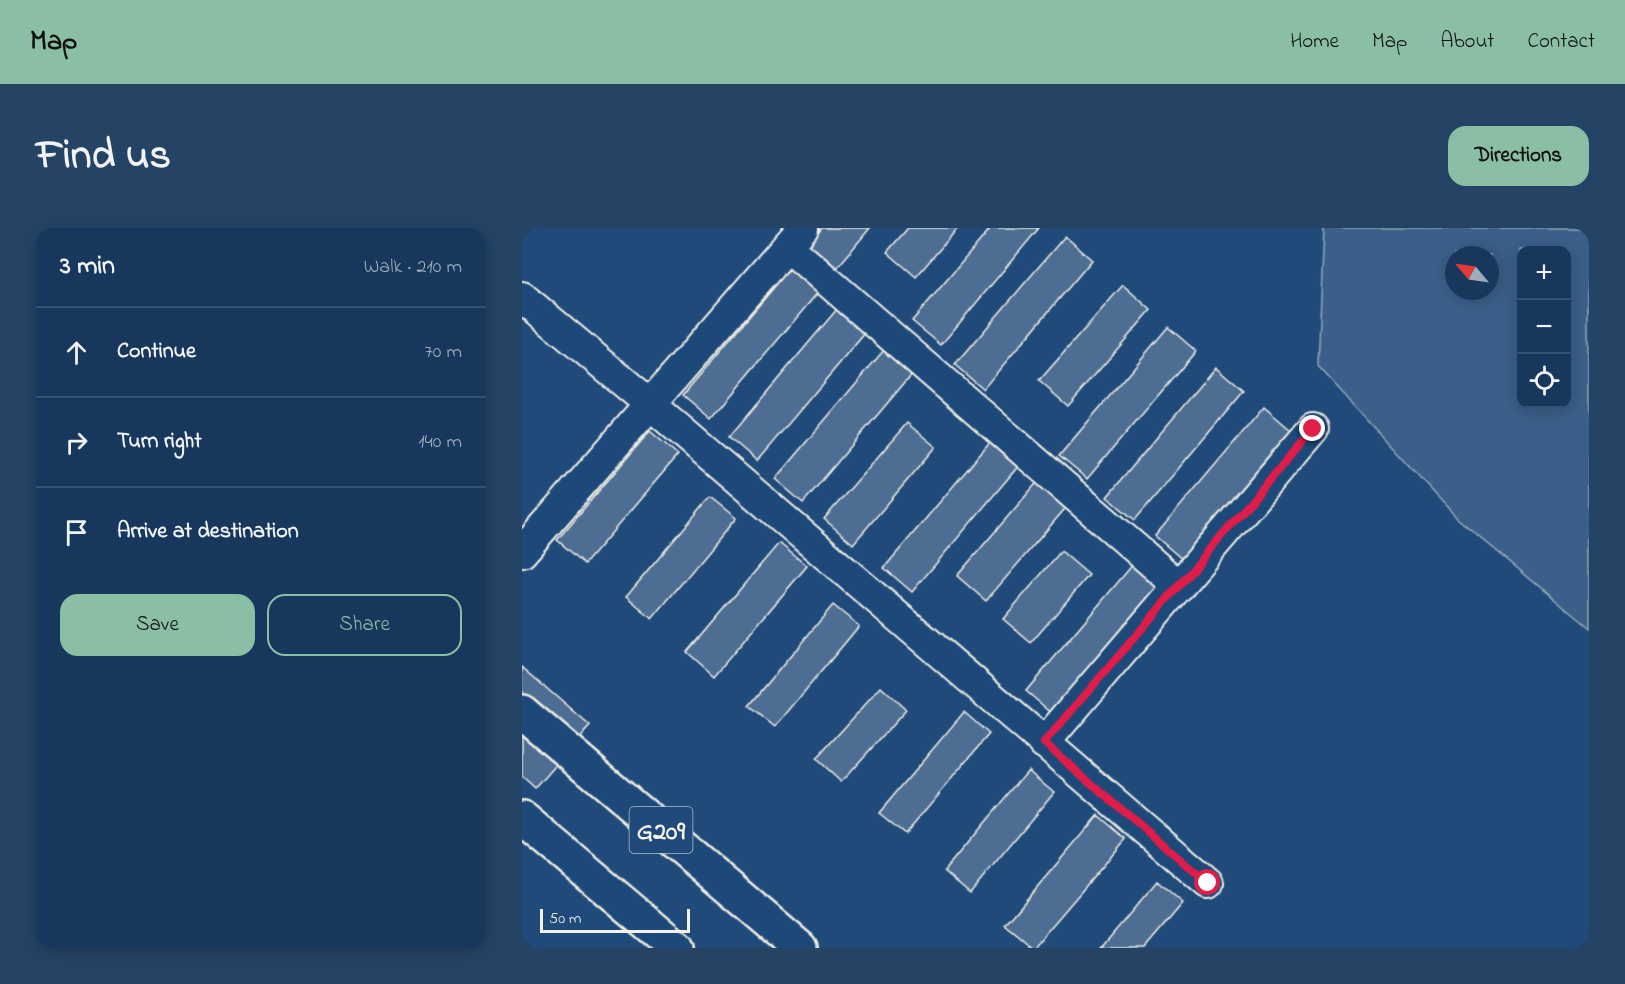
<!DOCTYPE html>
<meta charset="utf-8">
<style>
:root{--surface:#17385c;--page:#244365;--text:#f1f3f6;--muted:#9eacbb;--line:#365272;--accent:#8abfa5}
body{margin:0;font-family:"Indie Flower",sans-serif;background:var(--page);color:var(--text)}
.controls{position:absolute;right:18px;top:18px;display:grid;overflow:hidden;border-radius:12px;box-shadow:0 3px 15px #0003}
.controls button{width:54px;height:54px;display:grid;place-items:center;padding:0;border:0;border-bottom:2px solid var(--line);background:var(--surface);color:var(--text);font:30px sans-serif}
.compass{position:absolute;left:923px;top:18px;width:54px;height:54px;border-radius:50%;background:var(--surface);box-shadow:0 3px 15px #0003;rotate:299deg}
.scale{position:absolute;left:18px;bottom:15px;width:150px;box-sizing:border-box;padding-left:6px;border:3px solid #f4f1e8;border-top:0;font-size:16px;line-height:21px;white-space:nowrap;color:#f4f1e8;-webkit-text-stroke:4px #1f4a7a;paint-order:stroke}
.stop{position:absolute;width:18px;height:18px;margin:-14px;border:4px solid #e11d48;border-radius:50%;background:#fff}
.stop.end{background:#e11d48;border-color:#fff;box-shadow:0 2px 6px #0008}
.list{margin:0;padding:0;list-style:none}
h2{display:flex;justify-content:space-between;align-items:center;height:78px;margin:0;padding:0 24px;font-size:26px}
h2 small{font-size:20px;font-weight:400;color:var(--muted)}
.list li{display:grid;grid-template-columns:39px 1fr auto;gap:18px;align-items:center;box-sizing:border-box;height:90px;padding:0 24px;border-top:2px solid var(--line)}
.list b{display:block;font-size:22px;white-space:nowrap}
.list em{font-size:20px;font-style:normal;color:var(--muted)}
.actions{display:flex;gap:12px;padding:18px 24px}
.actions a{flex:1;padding:14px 0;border:2px solid var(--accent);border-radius:18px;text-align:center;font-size:21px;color:var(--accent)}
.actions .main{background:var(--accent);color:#111}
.icon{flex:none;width:33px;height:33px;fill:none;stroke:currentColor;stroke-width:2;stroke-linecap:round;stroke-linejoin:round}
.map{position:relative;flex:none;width:1067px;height:720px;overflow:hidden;border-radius:18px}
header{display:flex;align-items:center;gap:36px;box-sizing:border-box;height:84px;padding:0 30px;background:var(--accent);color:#111}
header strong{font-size:28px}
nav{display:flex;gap:33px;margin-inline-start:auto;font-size:21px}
.intro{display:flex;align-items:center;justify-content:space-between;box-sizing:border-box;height:144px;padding:0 36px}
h1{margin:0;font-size:42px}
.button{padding:15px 27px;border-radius:18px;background:var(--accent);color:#111;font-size:21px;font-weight:700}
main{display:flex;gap:36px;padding:0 36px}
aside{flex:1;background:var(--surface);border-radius:18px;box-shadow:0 3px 15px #0003}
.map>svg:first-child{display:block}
.green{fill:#3a5f88;stroke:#97a8b8;stroke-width:1.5;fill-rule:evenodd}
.building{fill:#4d6e92;stroke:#f4f1e8;stroke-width:1.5}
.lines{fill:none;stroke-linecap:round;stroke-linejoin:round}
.minor-casing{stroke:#f4f1e8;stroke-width:34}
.highway-casing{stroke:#f4f1e8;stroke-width:38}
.minor{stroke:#1f4a7a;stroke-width:30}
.highway{stroke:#1f4a7a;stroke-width:33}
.route{stroke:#e11d48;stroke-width:8}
.labels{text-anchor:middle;stroke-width:6;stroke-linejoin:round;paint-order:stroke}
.shield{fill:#1f4a7a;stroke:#b4bfc7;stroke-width:1.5}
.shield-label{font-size:26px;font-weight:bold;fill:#f4f1e8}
</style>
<header>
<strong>Map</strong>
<nav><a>Home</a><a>Map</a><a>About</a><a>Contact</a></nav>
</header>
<div class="intro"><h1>Find us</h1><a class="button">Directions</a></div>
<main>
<aside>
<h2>3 min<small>Walk · 210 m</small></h2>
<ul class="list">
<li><svg class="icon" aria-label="ahead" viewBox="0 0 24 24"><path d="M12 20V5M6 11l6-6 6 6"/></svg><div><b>Continue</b></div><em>70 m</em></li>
<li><svg class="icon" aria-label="right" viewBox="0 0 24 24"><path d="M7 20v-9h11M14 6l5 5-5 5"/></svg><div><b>Turn right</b></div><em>140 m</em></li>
<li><svg class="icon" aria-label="arrive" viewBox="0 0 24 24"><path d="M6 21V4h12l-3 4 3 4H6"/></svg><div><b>Arrive at destination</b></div></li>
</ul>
<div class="actions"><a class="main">Save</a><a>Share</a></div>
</aside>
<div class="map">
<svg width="1067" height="720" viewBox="0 0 1067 720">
<rect width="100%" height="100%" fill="#1f4a7a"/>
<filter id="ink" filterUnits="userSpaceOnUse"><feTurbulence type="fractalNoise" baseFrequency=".0167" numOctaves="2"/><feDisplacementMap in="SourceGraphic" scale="12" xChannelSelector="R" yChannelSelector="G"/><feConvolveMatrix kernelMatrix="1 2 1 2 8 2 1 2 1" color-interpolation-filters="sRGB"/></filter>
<g filter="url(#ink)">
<path class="green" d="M802 0H1067V400L935 290 796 138ZM999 22H1044V176H999ZM932 27H968V63H932Z"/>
<path class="building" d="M300 0H348L315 40 287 16Z
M386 0H436L394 49 365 24Z
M469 0H517L419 117 390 93Z
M543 8 570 32 461 161 433 137Z
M270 38 298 62 189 191 161 167Z
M601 57 629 82 546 178 517 153Z
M316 80 344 104 235 233 207 209Z
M646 99 674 123 565 251 537 228Z
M362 122 390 146 281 275 253 251Z
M694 139 722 163 613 292 585 269Z
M742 179 770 203 661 332 633 308Z
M385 195 414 219 331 316 302 291Z
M128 203 156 227 63 336 35 312Z
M471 211 499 235 390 364 362 340Z
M518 251 547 276 464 373 435 348Z
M188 269 214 290 130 391 104 369Z
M257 315 285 338 192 448 165 424Z
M539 323 567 347 509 415 481 391Z
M613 334 641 358 532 487 504 463Z
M311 377 337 398 253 499 227 478Z
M0 439 68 498 13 561 0 549Z
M359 459 384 482 319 554 294 531Z
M442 484 467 506 383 606 357 585Z
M506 542 532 564 448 665 422 643Z
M576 587 604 611 511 720 483 697Z
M635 653 661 675 623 720H579Z"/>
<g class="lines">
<defs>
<path id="minor" d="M265 18 657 358
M0 69 128 176 686 655
M0 324 281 0
M522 515 791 201"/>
<path id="highway" d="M0 484 278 720
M0 590 155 720"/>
</defs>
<use href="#minor" class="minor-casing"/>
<use href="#highway" class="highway-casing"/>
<use href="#minor" class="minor"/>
<use href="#highway" class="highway"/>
</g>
</g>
<g class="lines" filter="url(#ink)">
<path class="route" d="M686 655 522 515 791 201"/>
</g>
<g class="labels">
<rect class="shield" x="107.5" y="579" width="63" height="46" rx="4.5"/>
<g class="shield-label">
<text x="139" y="611">G209</text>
</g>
</g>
</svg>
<div class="controls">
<button>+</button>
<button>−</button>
<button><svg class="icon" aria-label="locate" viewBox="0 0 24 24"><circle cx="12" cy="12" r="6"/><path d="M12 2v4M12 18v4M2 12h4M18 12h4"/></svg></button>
</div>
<svg class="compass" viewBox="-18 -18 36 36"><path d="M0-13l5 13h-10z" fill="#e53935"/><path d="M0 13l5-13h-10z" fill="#9eacbb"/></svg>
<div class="scale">50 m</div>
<div class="stop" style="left:686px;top:655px"></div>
<div class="stop end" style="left:791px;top:201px"></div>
</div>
</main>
